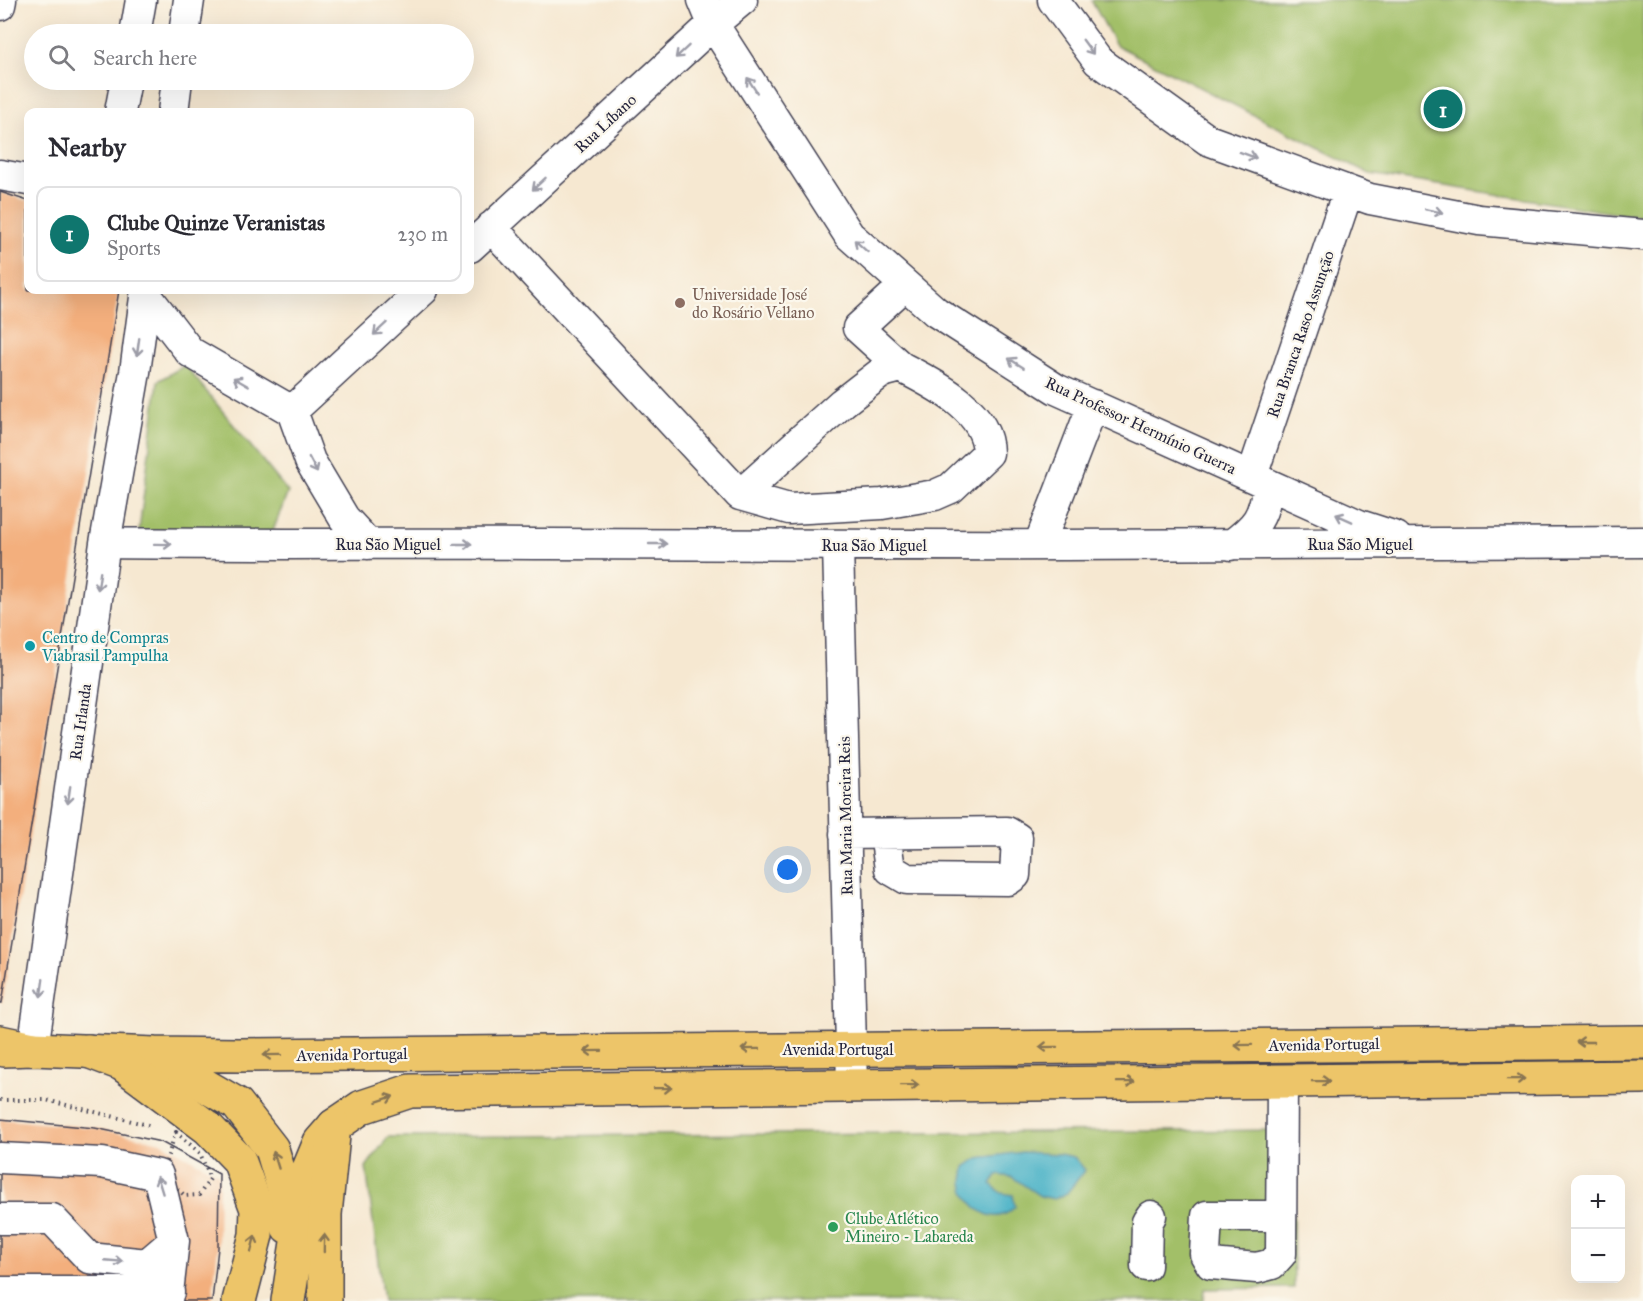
<!DOCTYPE html>
<meta charset="utf-8">
<style>
:root{--surface:#fff;--page:#f7f7f7;--text:#2b2b33;--muted:#7c7c81;--line:#e1e1e2;--accent:#0f766e}
body{margin:0;font-family:"IM FELL Great Primer",serif;background:var(--page);color:var(--text)}
.controls{position:absolute;right:18px;bottom:18px;display:grid;overflow:hidden;border-radius:12px;box-shadow:0 6px 24px #0002}
.controls button{width:54px;height:54px;display:grid;place-items:center;padding:0;border:0;border-bottom:2px solid var(--line);background:var(--surface);color:var(--text);font:30px sans-serif}
.you{position:absolute;left:788px;top:870px;width:21px;height:21px;margin:-15px;border:4px solid #fff;border-radius:50%;background:#1a73e8;box-shadow:0 0 0 9px #1a73e833}
.badge{display:grid;place-items:center;width:39px;height:39px;border-radius:50%;background:var(--accent);color:#fff;font-size:20px;font-weight:700}
.pin{position:absolute;translate:-50% -50%;border:3px solid #fff;box-shadow:0 2px 6px #0006}
.list{margin:0;padding:0;list-style:none}
h2{display:flex;justify-content:space-between;align-items:center;height:78px;margin:0;padding:0 24px;font-size:26px}
h2 small{font-size:20px;font-weight:400;color:var(--muted)}
.list li{display:grid;grid-template-columns:39px 1fr auto;gap:18px;align-items:center;box-sizing:border-box;height:96px;margin:0 12px 12px;padding:0 12px;border:2px solid var(--line);border-radius:12px}
.list b{display:block;font-size:22px;white-space:nowrap}
.list p{margin:0;font-size:20px;white-space:nowrap;color:var(--muted)}
.list em{font-size:20px;font-style:normal;color:var(--muted)}
.icon{flex:none;width:33px;height:33px;fill:none;stroke:currentColor;stroke-width:2;stroke-linecap:round;stroke-linejoin:round}
.map{position:relative;flex:none;width:1643px;height:1301px;overflow:hidden}
.search{position:absolute;background:var(--surface);box-shadow:0 6px 24px #0002;left:24px;top:24px;width:450px;height:66px;display:flex;align-items:center;gap:15px;box-sizing:border-box;padding:0 21px;border-radius:33px;color:var(--muted);font-size:22px}
.panel{position:absolute;background:var(--surface);box-shadow:0 6px 24px #0002;left:24px;top:108px;width:450px;height:186px;border-radius:12px}
.map>svg:first-child{display:block}
.green{fill:#a2bf67;stroke:#627051;stroke-width:1.5}
.water{fill:#47b1c6;stroke:#346a80;stroke-width:1.5}
.building{fill:#f3af7d}
.lines{fill:none;stroke-linecap:round;stroke-linejoin:round}
.minor-casing{stroke:#424052;stroke-width:33}
.major-casing{stroke:#424052;stroke-width:36}
.highway-casing{stroke:#424052;stroke-width:36}
.path{stroke:#424052;stroke-width:4;stroke-dasharray:1.5 4.5;stroke-linecap:butt}
.minor{stroke:#fff;stroke-width:30}
.major{stroke:#edc569;stroke-width:33}
.highway{stroke:#edc569;stroke-width:33}
.oneway{stroke:#9c9ca7}
.oneway2{stroke:#887452}
.education-dot{fill:#8d6e63;stroke:#fbf7ec;stroke-width:2}
.culture-dot{fill:#0f9aa8;stroke:#fbf7ec;stroke-width:2}
.leisure-dot{fill:#2e9e5b;stroke:#fbf7ec;stroke-width:2}
.labels{text-anchor:middle;stroke-width:4.5;stroke-linejoin:round;paint-order:stroke}
.street-label{font-size:16px;fill:#22223b;stroke:#fbf7ec}
.education-label{font-size:16px;fill:#785e54;stroke:#fbf7ec;text-anchor:start}
.culture-label{font-size:16px;fill:#0d838f;stroke:#fbf7ec;text-anchor:start}
.leisure-label{font-size:16px;fill:#27864d;stroke:#fbf7ec;text-anchor:start}
</style>
<div class="map">
<svg width="1643" height="1301" viewBox="0 0 1643 1301">
<rect width="100%" height="100%" fill="#fbf7ec"/>
<filter id="ink" filterUnits="userSpaceOnUse"><feTurbulence type="fractalNoise" baseFrequency=".0167" numOctaves="2"/><feDisplacementMap in="SourceGraphic" scale="12" xChannelSelector="R" yChannelSelector="G"/><feConvolveMatrix kernelMatrix="1 2 1 2 8 2 1 2 1" color-interpolation-filters="sRGB"/></filter>
<filter id="wash" filterUnits="userSpaceOnUse"><feTurbulence type="fractalNoise" baseFrequency=".008" numOctaves="4" result="noise"/><feDisplacementMap in="SourceGraphic" scale="24" xChannelSelector="R" yChannelSelector="G"/><feGaussianBlur stdDeviation="1.35" result="paint"/><feColorMatrix in="noise" values="0 0 0 0 0 0 0 0 0 0 0 0 0 0 0 0 0 1.4 0 .05"/><feComposite in="paint" operator="in"/></filter>
<g filter="url(#wash)">
<rect width="100%" height="100%" fill="#f6e8d1"/>
<path class="green" d="M1091 0H1643V215H1625L1370 174 1116 45Z
M185 365 288 492 271 536 138 539 158 381Z
M1292 1130 1294 1288 1205 1289 1204 1301H383L366 1167 388 1137Z"/>
<path class="water" d="M1022 1152 1059 1154 1074 1157 1085 1170 1067 1193 1054 1199 1040 1196 1012 1177 997 1175 991 1184 1001 1193 1013 1195 1015 1207C1011 1210 1007 1214 1003 1215 984 1221 964 1200 963 1182 963 1177 965 1172 965 1167L978 1158Z"/>
<g id="blocks">
<path class="building" d="M0 192 28 201V290H119L2 1003H0Z
M0 1119 95 1128 161 1142 219 1174 218 1248 212 1301H0Z"/>
</g>
</g>
<g filter="url(#ink)">
<use href="#blocks" fill-opacity="0" stroke="#424052" stroke-width="1.5"/>
<g class="lines">
<defs>
<path id="minor" d="M703 0 713 24 849 235 936 312 1056 389 1359 525 1396 537
M1053 0 1098 61 1208 140 1370 199 1479 220 1643 235
M0 5 1 0
M135 34 141 0
M184 34 189 0
M120 112 126 80
M173 112 177 80
M0 175 28 180
M491 227 740 495 789 509 882 504 935 495 951 488 988 453C988 410 934 384 901 367L882 372 842 403 740 495
M470 247 713 24 742 0
M146 295 190 352 292 411 310 461 344 518 368 544
M901 367 858 328 905 285
M292 411 423 290
M1252 476 1348 191
M105 543C252 545 398 543 545 544 911 546 1277 546 1643 542
M1039 545 1093 405
M1231 545C1257 526 1264 517 1268 484
M838 546 852 1085
M845 834 1007 832 1017 838 1015 875 1008 880 907 879 890 869 885 834
M33 1049 105 543 135 372 146 290
M0 1158 102 1163 158 1175 174 1241 167 1301
M1281 1216H1207L1205 1254 1211 1264 1257 1268 1272 1264 1281 1254 1282 1081
M0 1219H52L89 1258 147 1264 174 1241
M1146 1266 1147 1222 1151 1216
M0 1292H169"/>
<path id="major" d="M4 1050 33 1049 155 1054 239 1055 1643 1042
M147 1068 185 1074 237 1104 272 1149 284 1189 288 1227
M288 1301 308 1171 320 1142 334 1126 362 1107 410 1091 1643 1077"/>
<path id="highway" d="M0 1042 33 1049
M88 1051 122 1064 208 1128 239 1160 257 1209 256 1235 239 1301
M325 1301V1214L334 1126"/>
</defs>
<use href="#minor" class="minor-casing"/>
<use href="#major" class="major-casing"/>
<use href="#highway" class="highway-casing"/>
<path class="path" d="M0 1100H46L152 1126
M176 1132 200 1153 210 1179 199 1195 185 1196 162 1173Z"/>
<use href="#minor" class="minor"/>
<use href="#major" class="major"/>
<use href="#highway" class="highway"/>
</g>
<defs><path id="oneway-shaft" d="M-6 0H5M1.5-3L5.5 0L1.5 3" fill="none" stroke-width="1.6" stroke-linecap="round" stroke-linejoin="round" transform="scale(1.5)"/></defs>
<g class="oneway">
<use href="#oneway-shaft" transform="translate(1088 47) rotate(54)"/>
<use href="#oneway-shaft" transform="translate(682 52) rotate(137)"/>
<use href="#oneway-shaft" transform="translate(752 85) rotate(-123)"/>
<use href="#oneway-shaft" transform="translate(1248 155) rotate(20)"/>
<use href="#oneway-shaft" transform="translate(539 184) rotate(137)"/>
<use href="#oneway-shaft" transform="translate(1434 211) rotate(11)"/>
<use href="#oneway-shaft" transform="translate(861 246) rotate(-138)"/>
<use href="#oneway-shaft" transform="translate(380 329) rotate(137)"/>
<use href="#oneway-shaft" transform="translate(138 347) rotate(98)"/>
<use href="#oneway-shaft" transform="translate(1016 363) rotate(-148)"/>
<use href="#oneway-shaft" transform="translate(241 382) rotate(-150)"/>
<use href="#oneway-shaft" transform="translate(313 465) rotate(62)"/>
<use href="#oneway-shaft" transform="translate(1344 518) rotate(-156)"/>
<use href="#oneway-shaft" transform="translate(163 544) rotate(1)"/>
<use href="#oneway-shaft" transform="translate(463 544)"/>
<use href="#oneway-shaft" transform="translate(658 544)"/>
<use href="#oneway-shaft" transform="translate(99 581) rotate(98)"/>
<use href="#oneway-shaft" transform="translate(69 795) rotate(98)"/>
<use href="#oneway-shaft" transform="translate(42 988) rotate(98)"/>
<use href="#oneway-shaft" transform="translate(160 1185) rotate(-107)"/>
<use href="#oneway-shaft" transform="translate(114 1261) rotate(5)"/>
</g>
<g class="oneway2">
<use href="#oneway-shaft" transform="translate(1585 1042) rotate(180)"/>
<use href="#oneway-shaft" transform="translate(1243 1045) rotate(179)"/>
<use href="#oneway-shaft" transform="translate(1048 1047) rotate(179)"/>
<use href="#oneway-shaft" transform="translate(750 1049) rotate(179)"/>
<use href="#oneway-shaft" transform="translate(593 1051) rotate(179)"/>
<use href="#oneway-shaft" transform="translate(272 1055) rotate(179)"/>
<use href="#oneway-shaft" transform="translate(1516 1079) rotate(-1)"/>
<use href="#oneway-shaft" transform="translate(1321 1081) rotate(-1)"/>
<use href="#oneway-shaft" transform="translate(1126 1082) rotate(-1)"/>
<use href="#oneway-shaft" transform="translate(910 1085) rotate(-1)"/>
<use href="#oneway-shaft" transform="translate(663 1088) rotate(-1)"/>
<use href="#oneway-shaft" transform="translate(385 1099) rotate(-18)"/>
<use href="#oneway-shaft" transform="translate(276 1160) rotate(-107)"/>
<use href="#oneway-shaft" transform="translate(324 1243) rotate(-89)"/>
<use href="#oneway-shaft" transform="translate(253 1244) rotate(-76)"/>
</g>
</g>
<circle class="education-dot" cx="680" cy="303" r="6"/>
<circle class="culture-dot" cx="30" cy="646" r="6"/>
<circle class="leisure-dot" cx="833" cy="1227" r="6"/>
<g class="labels">
<g class="street-label">
<text transform="translate(605 123) rotate(-43)" y="6">Rua Líbano</text>
<text transform="translate(1300 334) rotate(-71)" y="6">Rua Branca Raso Assunção</text>
<text transform="translate(1141 425) rotate(25)" y="6">Rua Professor Hermínio Guerra</text>
<text x="388" y="550">Rua São Miguel</text>
<text x="1360" y="550">Rua São Miguel</text>
<text x="874" y="551">Rua São Miguel</text>
<text transform="translate(80 722) rotate(-82)" y="6">Rua Irlanda</text>
<text transform="translate(845 816) rotate(-91)" y="6">Rua Maria Moreira Reis</text>
<text transform="translate(1324 1044) rotate(-1)" y="6">Avenida Portugal</text>
<text x="838" y="1055">Avenida Portugal</text>
<text transform="translate(352 1054) rotate(-1)" y="6">Avenida Portugal</text>
</g>
<g class="education-label">
<text x="692" y="300">Universidade José<tspan x="692" dy="18">do Rosário Vellano</tspan></text>
</g>
<g class="culture-label">
<text x="42" y="643">Centro de Compras<tspan x="42" dy="18">Viabrasil Pampulha</tspan></text>
</g>
<g class="leisure-label">
<text x="845" y="1224">Clube Atlético<tspan x="845" dy="18">Mineiro - Labareda</tspan></text>
</g>
</g>
</svg>
<div class="controls">
<button>+</button>
<button>−</button>
</div>
<div class="you"></div>
<div class="pin badge" style="left:1443px;top:109px">1</div>
<div class="search"><svg class="icon" aria-label="search" viewBox="0 0 24 24"><circle cx="10" cy="10" r="6"/><path d="M15 15l6 6"/></svg>Search here</div>
<section class="panel">
<h2>Nearby<small></small></h2>
<ul class="list">
<li><span class="badge">1</span><div><b>Clube Quinze Veranistas</b><p>Sports</p></div><em>230 m</em></li>
</ul>
</section>
</div>
